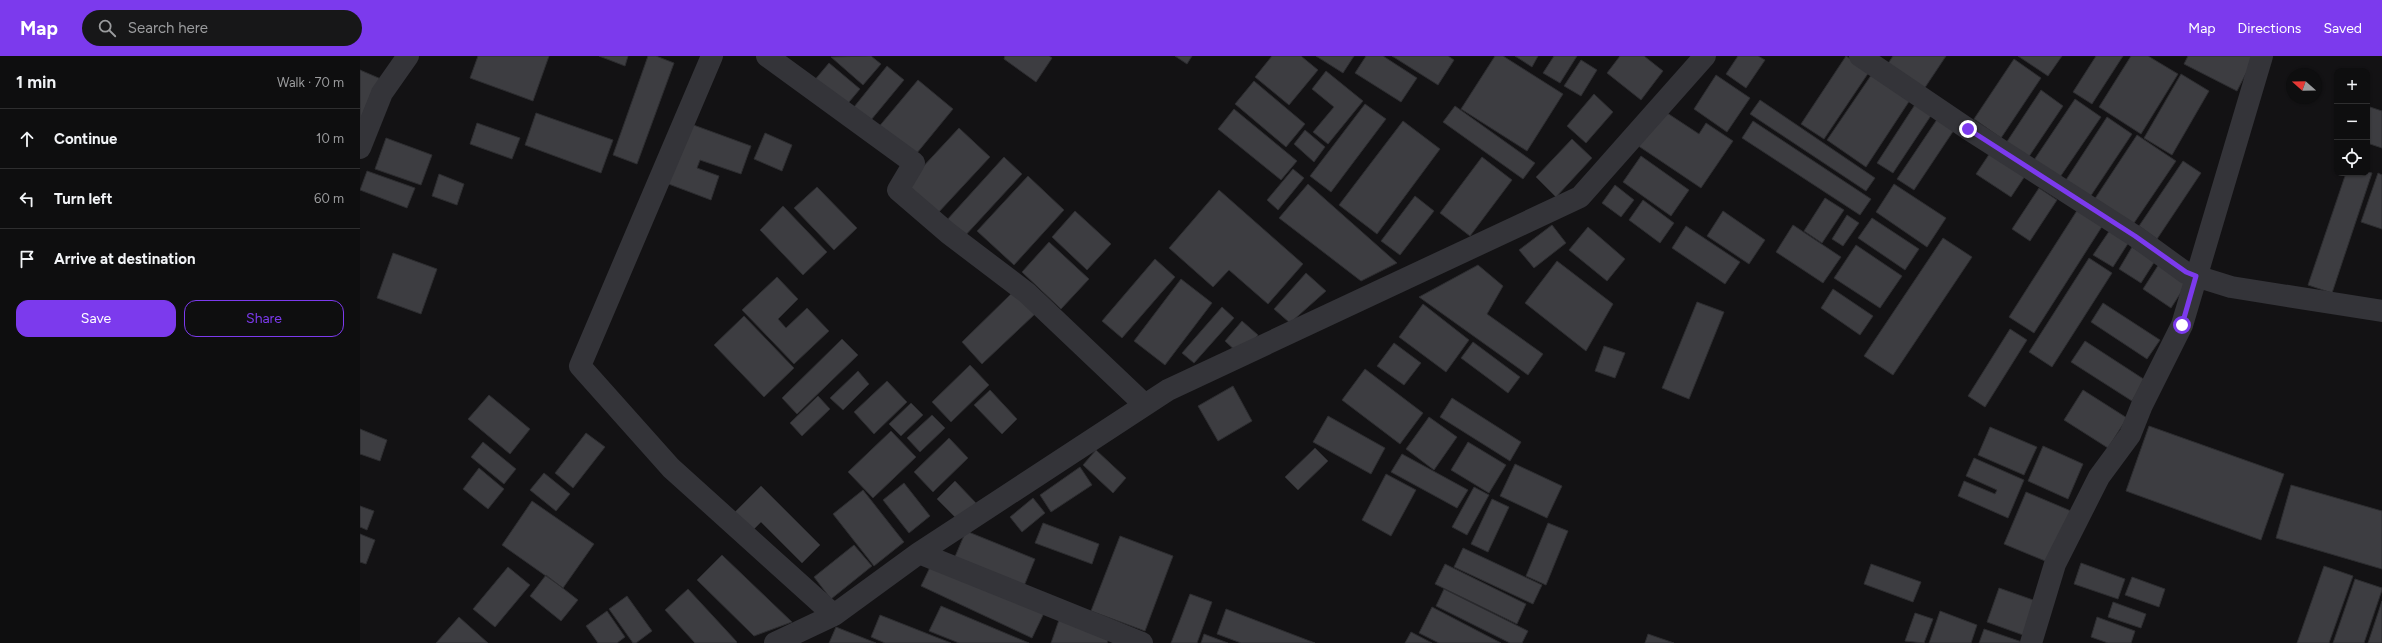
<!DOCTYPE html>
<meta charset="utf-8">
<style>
:root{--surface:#0e0e0f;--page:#171718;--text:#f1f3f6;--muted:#9b9c9e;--line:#2e2e2f;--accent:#7c3aed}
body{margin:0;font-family:Figtree,sans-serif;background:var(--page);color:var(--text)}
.controls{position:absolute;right:12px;top:12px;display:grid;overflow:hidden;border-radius:8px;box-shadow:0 1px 3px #0004}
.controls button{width:36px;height:36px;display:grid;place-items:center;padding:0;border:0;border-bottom:1px solid var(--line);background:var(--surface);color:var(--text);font:20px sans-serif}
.compass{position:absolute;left:1926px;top:12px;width:36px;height:36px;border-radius:50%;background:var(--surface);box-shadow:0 1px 3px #0004;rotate:290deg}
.stop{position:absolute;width:12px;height:12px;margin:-9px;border:3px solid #7c3aed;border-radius:50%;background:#fff}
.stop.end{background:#7c3aed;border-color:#fff;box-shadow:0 1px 4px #0008}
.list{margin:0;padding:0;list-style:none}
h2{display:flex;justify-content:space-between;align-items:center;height:52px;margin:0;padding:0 16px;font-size:17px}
h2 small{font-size:13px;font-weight:400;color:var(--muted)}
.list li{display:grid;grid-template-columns:26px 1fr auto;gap:12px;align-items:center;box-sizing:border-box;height:60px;padding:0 16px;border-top:1px solid var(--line)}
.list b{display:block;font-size:15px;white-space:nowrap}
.list em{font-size:13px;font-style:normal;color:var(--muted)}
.actions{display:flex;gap:8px;padding:12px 16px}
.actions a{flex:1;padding:9px 0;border:1px solid var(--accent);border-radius:12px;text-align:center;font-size:14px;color:var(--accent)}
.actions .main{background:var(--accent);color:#fff}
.icon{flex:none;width:22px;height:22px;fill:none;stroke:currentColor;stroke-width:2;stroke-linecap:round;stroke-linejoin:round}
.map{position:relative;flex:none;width:2022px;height:587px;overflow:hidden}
header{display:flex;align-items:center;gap:24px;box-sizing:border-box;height:56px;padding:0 20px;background:var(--accent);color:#fff}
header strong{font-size:19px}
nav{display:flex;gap:22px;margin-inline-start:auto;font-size:14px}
.search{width:280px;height:36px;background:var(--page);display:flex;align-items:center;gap:10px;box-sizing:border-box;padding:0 14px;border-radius:22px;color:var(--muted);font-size:15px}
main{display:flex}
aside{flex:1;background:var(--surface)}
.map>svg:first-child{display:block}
.building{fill:#3d3d41;stroke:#2d2d30}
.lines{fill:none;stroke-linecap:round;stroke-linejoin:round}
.street{stroke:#343439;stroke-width:22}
.route{stroke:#7c3aed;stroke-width:5}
</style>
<header>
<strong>Map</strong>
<div class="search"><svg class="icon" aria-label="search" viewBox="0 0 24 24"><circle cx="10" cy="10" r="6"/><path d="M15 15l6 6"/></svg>Search here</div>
<nav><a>Map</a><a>Directions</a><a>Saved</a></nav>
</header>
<main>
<aside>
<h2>1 min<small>Walk · 70 m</small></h2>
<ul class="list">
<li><svg class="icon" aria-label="ahead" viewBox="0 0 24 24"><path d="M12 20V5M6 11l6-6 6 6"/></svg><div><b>Continue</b></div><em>10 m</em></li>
<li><svg class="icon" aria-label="left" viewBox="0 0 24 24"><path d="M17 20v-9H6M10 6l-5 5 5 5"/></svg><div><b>Turn left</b></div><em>60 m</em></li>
<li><svg class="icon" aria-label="arrive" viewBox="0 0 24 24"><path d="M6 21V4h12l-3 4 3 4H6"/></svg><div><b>Arrive at destination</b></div></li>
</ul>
<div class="actions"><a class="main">Save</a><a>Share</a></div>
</aside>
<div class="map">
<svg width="2022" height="587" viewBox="0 0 2022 587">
<rect width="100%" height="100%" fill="#131214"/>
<path class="building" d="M118 0H189L173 45 110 22Z
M239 0H268L265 10Z
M288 0H296L314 7 277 108 253 99Z
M511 0 521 8 503 29 471 1Z
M645 0H689L692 2 676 26 644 3Z
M815 0H832L827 8Z
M912 0H941L958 14 929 49 895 21Z
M956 0H994L983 17Z
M1006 0H1023L1057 22 1041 46 995 17Z
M1032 0H1088L1094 4 1078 29Z
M1135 0H1143L1203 38 1167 95 1101 53Z
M1155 0H1178L1172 11Z
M1194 0H1217L1200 27 1183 17Z
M1260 0H1284L1303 15 1281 44 1247 17Z
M1378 0H1398L1405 4 1386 32 1366 18Z
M1486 0 1509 16 1464 83 1441 68Z
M1533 0H1586L1562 36 1525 12Z
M1658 0H1702L1688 20Z
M1736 0H1763L1732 48 1713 36Z
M1771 0H1788L1818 18 1781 78 1739 51Z
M1828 0H1895L1877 35 1824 8Z
M1654 3 1681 22 1641 82 1614 63Z
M1221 4 1237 14 1221 40 1204 30Z
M469 7 500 33 484 52 453 26Z
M527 10 544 24 511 64 494 51Z
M0 14 21 23 0 73Z
M966 15 1003 45 968 88 953 76 974 51 952 33Z
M1512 18 1550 44 1506 111 1467 84Z
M1821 18 1849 35 1812 99 1784 82Z
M1356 19 1390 42 1367 76 1334 53Z
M558 24 593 53 552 103 517 73Z
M894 25 945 68 926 91 875 48Z
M1681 34 1703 50 1668 102 1646 87Z
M1234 38 1253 56 1226 87 1207 70Z
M1715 43 1741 61 1698 124 1672 107Z
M1400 44 1515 122 1506 135 1390 58Z
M1558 44 1574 55 1533 117 1517 107Z
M1005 48 1026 63 971 136 950 120Z
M1095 50 1175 107 1163 123 1083 66Z
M2007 50 2022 55V92L2007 87Z
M874 53 937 105 921 124 858 73Z
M1301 53 1339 78 1346 67 1373 85 1341 132 1277 89Z
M176 57 253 84 241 117 165 89Z
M1747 61 1772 78 1728 144 1704 127Z
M1578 62 1594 74 1554 134 1537 123Z
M1043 65 1080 93 1017 178 979 149Z
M1393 65 1511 143 1500 159 1382 82Z
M117 67 160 82 152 103 110 88Z
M328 67 391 90 381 118 340 104 337 112 359 120 351 144 306 127Z
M599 72 630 101 577 158 546 129Z
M945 74 965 91 954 106 934 88Z
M405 77 432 89 422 115 394 103Z
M1777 79 1816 105 1772 170 1734 144Z
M26 82 72 99 61 129 15 113Z
M1212 83 1232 102 1196 141 1176 121Z
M1630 97 1665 120 1651 141 1616 118Z
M1281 100 1329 134 1311 160 1263 126Z
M644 101 662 118 603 182 586 165Z
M1122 101 1152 124 1110 180 1080 157Z
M1823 105 1841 117 1797 183 1779 170Z
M933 113 944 122 918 154 907 144Z
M7 115 55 132 47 152 0 134Z
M2007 116 2012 117 1972 237 1948 229 1986 117Z
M2018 117 2022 119V173L2001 166Z
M79 118 104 128 97 149 72 140Z
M668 120 704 154 654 209 617 175Z
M948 128 1037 207 1001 225 919 162Z
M1534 128 1586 162 1567 191 1516 156Z
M1255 129 1274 144 1261 161 1242 147Z
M457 131 497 172 474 194 434 152Z
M1679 132 1697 144 1670 185 1652 173Z
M859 134 943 208 908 248 869 214 853 231 809 192Z
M1055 140 1074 155 1040 199 1021 185Z
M1465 142 1484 154 1462 187 1444 175Z
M1283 144 1314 167 1300 187 1269 164Z
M423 150 467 196 443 219 400 174Z
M1718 153 1743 169 1674 277 1649 261Z
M715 155 751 188 727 214 692 181Z
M1363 155 1405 184 1389 208 1347 180Z
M1487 159 1499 167 1483 190 1472 183Z
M1512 162 1559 193 1545 214 1498 182Z
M1192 169 1206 187 1174 212 1159 194Z
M1433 169 1481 201 1463 227 1416 196Z
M1326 170 1380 206 1365 228 1312 192Z
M1228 171 1265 203 1247 225 1209 194Z
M1750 174 1769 186 1753 211 1733 199Z
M1583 182 1612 201 1533 319 1504 300Z
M689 186 729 223 701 253 662 216Z
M1496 189 1542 220 1520 252 1474 222Z
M1772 191 1795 205 1781 227 1759 213Z
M33 197 77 213 61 258 17 242Z
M1729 202 1752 217 1692 311 1669 296Z
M795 203 815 221 762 282 742 265Z
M1197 205 1253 248 1226 295 1165 247Z
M1799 208 1827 227 1811 252 1783 233Z
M1118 209 1143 230 1127 258 1183 298 1168 319 1059 241Z
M946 217 966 235 930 267 914 253Z
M417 221 438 243 418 263 426 272 447 252 469 275 434 308 382 254Z
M821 223 852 247 805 309 774 285Z
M1473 233 1513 260 1500 279 1461 252Z
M653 236 675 258 622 308 602 286Z
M1337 246 1364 256 1329 343 1302 332Z
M1743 247 1800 284 1787 303 1731 266Z
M1063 248 1109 284 1086 316 1039 281Z
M862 251 874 262 834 307 822 297Z
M384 260 434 312 404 341 354 289Z
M882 265 898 279 880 299 865 285Z
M1650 273 1667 284 1625 351 1608 340Z
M482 283 498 299 437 358 422 342Z
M1725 285 1785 324 1772 345 1711 306Z
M1113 286 1160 321 1148 337 1101 302Z
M1034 287 1061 307 1044 329 1017 310Z
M1244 290 1265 297 1255 322 1235 315Z
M610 309 629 329 591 366 572 346Z
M1005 313 1063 357 1040 388 982 344Z
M498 315 509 328 483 354 470 342Z
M527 325 547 346 514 378 494 356Z
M873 330 892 365 858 385 838 350Z
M630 334 657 363 642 378 614 349Z
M1723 334 1767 362 1748 392 1704 364Z
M129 339 170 373 150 398 108 363Z
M458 340 470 353 442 380 430 367Z
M1092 342 1161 386 1150 405 1080 361Z
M551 347 563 359 541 380 529 368Z
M572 359 585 372 560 396 547 382Z
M968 360 1025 392 1011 418 953 386Z
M1069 361 1097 381 1074 414 1046 393Z
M1789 370 1924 418 1901 484 1766 435Z
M1630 371 1677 391 1664 419 1618 399Z
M0 373 27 384 20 405 0 398Z
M531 375 556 401 513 442 488 416Z
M226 377 245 391 213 432 195 417Z
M589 382 608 402 573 436 554 416Z
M123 386 156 413 144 428 111 401Z
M1108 386 1146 409 1129 437 1091 414Z
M1683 390 1723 408 1708 443 1668 425Z
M955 392 968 405 938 434 925 421Z
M736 394 766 422 753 437 723 409Z
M1042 398 1108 434 1097 452 1031 416Z
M1614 402 1664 424 1648 462 1598 440 1604 425 1635 438 1637 434 1606 420Z
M1155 408 1202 430 1187 462 1140 440Z
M720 411 732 429 691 456 680 439Z
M119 412 144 433 128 453 103 433Z
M184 417 210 438 196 455 170 434Z
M1026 418 1056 434 1031 480 1002 464Z
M595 425 616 447 598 464 577 443Z
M544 427 570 460 549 477 523 444Z
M1931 429 2022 455V513L1916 482Z
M401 430 460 489 442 507 401 466 389 478 371 460Z
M1114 431 1129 439 1107 479 1092 471Z
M503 434 544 486 514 510 473 458Z
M1666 436 1711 455 1690 507 1644 488Z
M673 442 685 457 662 476 650 461Z
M1132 443 1149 451 1128 496 1111 488Z
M172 445 234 488 203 532 142 489Z
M0 450 14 455 7 474 0 471Z
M683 467 739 488 732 508 675 487Z
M1188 467 1208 475 1186 529 1166 520Z
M606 475 675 503 664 530 594 503Z
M0 478 15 484 6 508 0 506Z
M760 480 813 500 785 575 731 555Z
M494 489 512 510 471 543 454 521Z
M1103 492 1182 529 1173 548 1094 511Z
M362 499 432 566 394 580 337 524Z
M573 505 684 557 672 582 561 530Z
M1721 507 1765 523 1758 543 1714 528Z
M1085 508 1166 548 1157 568 1075 528Z
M1511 508 1561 526 1553 546 1504 528Z
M1964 510 1993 520 1969 587H1937Z
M148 511 170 529 135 571 113 553Z
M186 519 218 544 201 565 170 540Z
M1772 521 1805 533 1799 551 1765 539Z
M1995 523 2022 532V534L2004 587H1973Z
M1639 532 1676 545 1663 579 1627 566Z
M328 533 377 586 376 587H335L305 554Z
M1084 533 1168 575 1162 587H1150L1076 550Z
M830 538 852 546 837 587H811Z
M267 540 292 575 276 587H273L249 553Z
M2022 545V587H2008Z
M1753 546 1786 558 1781 572 1748 561Z
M581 550 669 587H599L569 575Z
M1072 551 1141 587H1079L1059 577Z
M866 553 955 587H881L857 578Z
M247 555 265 581 257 587H238L226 570Z
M1580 555 1617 569 1611 587H1569Z
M1555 557 1573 563 1564 587 1545 585Z
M520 559 591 587H525L511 581Z
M99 561 128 587H76Z
M700 561 750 580 747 587H691Z
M1737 561 1775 575 1771 587H1748L1731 581Z
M476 571 516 587H469Z
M1624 573 1662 586V587H1619Z
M1051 576 1072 587H1045Z
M844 578 868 587H841Z
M1288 578 1314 587H1285Z"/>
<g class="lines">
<path class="street" d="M352 0 220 310 311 412 474 559
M407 0 554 107 538 134 588 177 667 237 785 349
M1500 0 1608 73 1775 180 1826 217 1871 231 2022 255
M0 92 22 37 48 0
M559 497 782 587
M415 587 474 559 559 497 808 334 1220 141 1345 0
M1671 587 1695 508 1739 421 1770 379 1782 349 1822 269 1902 0"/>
</g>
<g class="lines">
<path class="route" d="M1608 73 1775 180 1826 216 1836 220 1822 269"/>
</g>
</svg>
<div class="controls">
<button>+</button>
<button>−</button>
<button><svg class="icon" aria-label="locate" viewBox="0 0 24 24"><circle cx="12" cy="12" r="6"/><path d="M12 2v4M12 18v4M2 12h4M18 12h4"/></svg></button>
</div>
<svg class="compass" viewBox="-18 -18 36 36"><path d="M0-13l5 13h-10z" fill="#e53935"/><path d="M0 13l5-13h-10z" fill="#9b9c9e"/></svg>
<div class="stop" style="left:1822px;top:269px"></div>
<div class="stop end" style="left:1608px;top:73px"></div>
</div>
</main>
